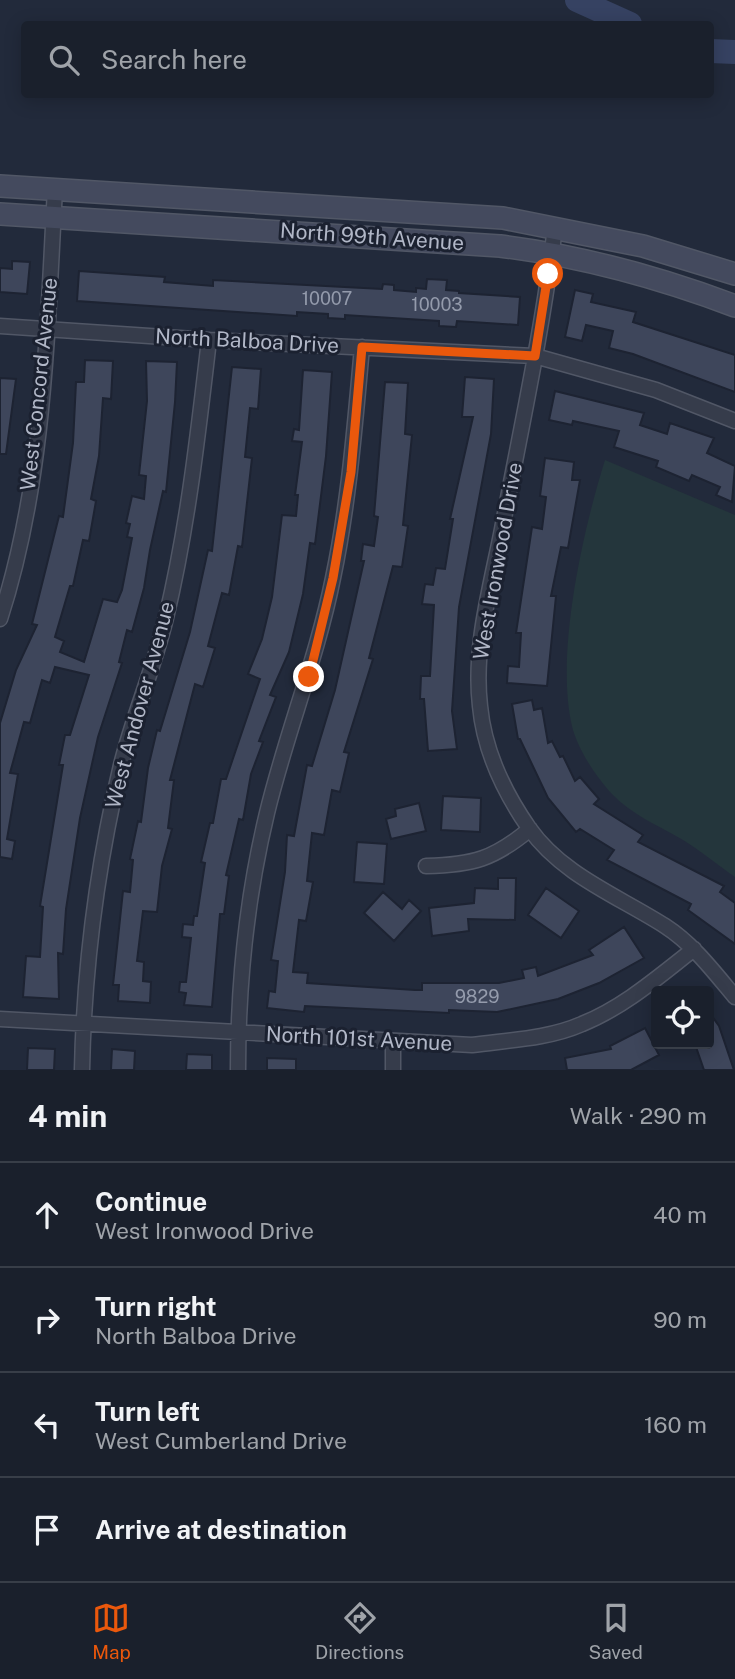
<!DOCTYPE html>
<meta charset="utf-8">
<style>
:root{--surface:#1a202c;--page:#272d38;--text:#f1f3f6;--muted:#9fa3a9;--line:#383e48;--accent:#ea580c}
body{margin:0;font-family:"Public Sans",sans-serif;background:var(--page);color:var(--text)}
.controls{position:absolute;right:21px;bottom:21px;display:grid;overflow:hidden;border-radius:7px;box-shadow:0 4px 18px #0003}
.controls button{width:63px;height:63px;display:grid;place-items:center;padding:0;border:0;border-bottom:2px solid var(--line);background:var(--surface);color:var(--text);font:35px sans-serif}
.stop{position:absolute;width:21px;height:21px;margin:-16px;border:5px solid #ea580c;border-radius:50%;background:#fff}
.stop.end{background:#ea580c;border-color:#fff;box-shadow:0 2px 7px #0008}
.list{margin:0;padding:0;list-style:none}
h2{display:flex;justify-content:space-between;align-items:center;height:91px;margin:0;padding:0 28px;font-size:30px}
h2 small{font-size:23px;font-weight:400;color:var(--muted)}
.list li{display:grid;grid-template-columns:46px 1fr auto;gap:21px;align-items:center;box-sizing:border-box;height:105px;padding:0 28px;border-top:2px solid var(--line)}
.list b{display:block;font-size:26px;white-space:nowrap}
.list p{margin:0;font-size:23px;white-space:nowrap;color:var(--muted)}
.list em{font-size:23px;font-style:normal;color:var(--muted)}
.icon{flex:none;width:38px;height:38px;fill:none;stroke:currentColor;stroke-width:2;stroke-linecap:round;stroke-linejoin:round}
.map{position:relative;flex:none;width:735px;height:1070px;overflow:hidden}
.search{position:absolute;background:var(--surface);box-shadow:0 4px 18px #0003;left:21px;right:21px;top:21px;height:77px;display:flex;align-items:center;gap:18px;box-sizing:border-box;padding:0 24px;border-radius:7px;color:var(--muted);font-size:26px}
.sheet{height:511px;background:var(--surface)}
nav{display:flex;justify-content:space-around;align-items:center;box-sizing:border-box;height:98px;border-top:2px solid var(--line);background:var(--surface);font-size:19px;color:var(--muted)}
nav a{display:grid;justify-items:center;gap:4px}
nav .on{color:var(--accent)}
.map>svg:first-child{display:block}
.green{fill:#24363c}
.lines{fill:none;stroke-linecap:round;stroke-linejoin:round}
.river{stroke:#364262;stroke-width:24}
.building{fill:#3e465b;stroke:#1d2332;stroke-width:2}
.minor-casing{stroke:#515766;stroke-width:17}
.secondary-casing{stroke:#515766;stroke-width:24}
.minor{stroke:#363c4b;stroke-width:14}
.secondary{stroke:#444a5e;stroke-width:21}
.route{stroke:#ea580c;stroke-width:9}
.labels{text-anchor:middle;stroke-width:6;stroke-linejoin:round;paint-order:stroke}
.number-label{font-size:18px;fill:#949bac}
.street-label{font-size:21px;fill:#b1b7c7;stroke:#1b2130}
</style>
<div class="map">
<svg width="735" height="1070" viewBox="0 0 735 1070">
<rect width="100%" height="100%" fill="#222a3b"/>
<path class="green" d="M605 460 735 515V877C718 865 701 851 683 840 659 826 632 815 612 794 596 777 577 748 572 726 555 654 583 530 605 460Z"/>
<g class="lines">
<path class="river" d="M577 0 630 24
M710 51 735 52"/>
</g>
<path class="building" d="M12 261 30 262 27 294 0 292V268L12 269Z
M79 271 165 277 164 282 213 286V280L382 289 383 284 394 285V290L416 292V288L426 289 427 279 447 280 446 290 459 291V293L520 297 518 325 457 321 456 327 439 326V321L345 315V319L328 318V314L297 312V316L77 301Z
M575 290 593 294 591 302 636 312 633 322 735 355V392L633 354 609 348 613 331 586 325 582 341 565 337Z
M85 360 113 361 111 399 103 398 99 456 91 499 96 501 89 541 83 540 73 586H70L55 637 64 641 60 652 84 662 103 599 117 602 122 590 132 538 127 537 130 524 126 523 132 496 144 499 146 476 139 475 147 401 146 361 177 362 175 402 166 492 163 491 150 550 144 588 132 632 127 630 119 662 122 663 98 737 80 818 66 909 63 954 58 953 59 999 23 997 26 956 40 957 43 907 40 906 63 765H59L65 735H70L89 675 55 667 50 683 42 680 30 723 24 722 10 773 18 774 7 839 15 841 12 859 0 857V723L16 670 37 625 32 624 59 516 63 517 73 443 76 382H84Z
M232 367 261 369 258 409 250 408 245 457 252 458 242 547 238 546 229 595 222 593 208 646 215 648 203 687 195 684 170 780H174L168 828 172 829 162 866 157 912 143 911 137 961 144 962 143 981 151 982 150 1003 118 1001 119 985H113L123 891 130 892 133 860 130 859 138 821 141 822 148 768 157 730 160 731 190 632 208 550 212 551Z
M303 370 332 372 326 456 315 544 310 543 303 594 289 652 270 695 276 697 259 741 263 742 251 774 243 820 239 819 226 875 229 876 224 914H220L212 1007 184 1005 186 993 179 992 180 982H186L191 938 182 937 183 924 193 925 194 916H197L205 863 201 862 210 823H213L221 779H226L260 679 248 674 262 639 272 597 282 515 296 516 298 495H295L302 442 292 441 294 429 299 430Z
M465 377 494 379 491 434 459 607 452 711 457 749 428 751 424 699H420L421 676H430L434 605 422 604 425 584 433 585 436 568 445 569 453 519H450L473 417H462Z
M0 378 16 379 6 454H0Z
M385 382 408 383 405 434 412 435 403 525 408 526 402 567 393 566 369 658 373 659 344 752 349 753 340 792 332 790 324 835 312 833 307 881 313 882 306 921 299 920 293 972 308 973 307 983 415 990H422V983H499L524 978 522 970 536 967 538 976 593 955 589 950 624 927 644 958 599 983 558 999 497 1012 449 1010V1013L305 1006 304 1012 267 1008 269 991 275 992 278 961 271 960 285 872 287 835 294 836 307 765 312 766 335 690 364 561H361L363 544 374 546 378 517 374 516Z
M555 391 644 413 640 425 667 434 670 423 714 438 707 453 735 466 732 502 716 495 720 487 692 475 689 481 656 467 658 461 614 447 619 431 573 421 572 425 549 420Z
M545 458 574 462 572 480H580L568 548 561 547 551 596H556L547 686 507 683 508 666 519 667 521 633H516L532 527 542 529 546 497 540 496Z
M532 700 534 710 542 708 548 743 552 741 560 757 563 756 575 781 580 777 599 799 594 804 643 835 638 842 724 886 720 892 735 903V944L688 910 691 904 607 860 614 850 580 829 576 832 548 798 520 739H518L512 704Z
M443 796 481 798 480 832 441 830Z
M419 803 426 831 391 839 386 819 396 816 395 809Z
M357 842 387 844 384 884 354 882Z
M498 878H516L515 920 468 919 469 931 432 936 429 908 474 903 475 888 498 889Z
M546 888 579 911 561 938 528 915Z
M383 892 402 909 409 900 421 911 394 941 364 913Z
M709 1012 719 1026 734 1070H704L695 1044H709Z
M645 1028 659 1055 631 1070H567L565 1058 611 1049 610 1046Z
M28 1048 55 1049 54 1070H27Z
M112 1049 135 1051 134 1070H111Z
M187 1054 212 1055V1070H186Z
M267 1058 296 1059V1070H267Z"/>
<g class="lines">
<defs>
<path id="minor" d="M555 227C543 328 521 428 502 529 491 586 473 647 480 706 484 749 504 792 529 828 562 875 618 896 665 926 693 944 714 972 735 997
M0 326 209 340 535 356 656 390 735 421
M0 619C45 480 47 333 55 189
M426 866C473 865 494 859 530 829
M0 1019 472 1045C508 1040 548 1039 582 1024 624 1007 658 977 694 949
M82 1070C84 967 97 866 121 765 133 716 154 668 166 618 188 526 198 434 209 340
M238 1070C238 985 247 896 267 813 286 734 317 658 333 578 349 502 355 424 362 347
M393 1070V1041"/>
<path id="secondary" d="M0 186 503 218 643 246 735 274
M0 214 500 246C582 256 658 277 735 306"/>
</defs>
<use href="#minor" class="minor-casing"/>
<use href="#secondary" class="secondary-casing"/>
<use href="#minor" class="minor"/>
<use href="#secondary" class="secondary"/>
</g>
<g class="lines">
<path class="route" d="M309 677 333 578 351 472 362 347 535 356 548 274"/>
</g>
<g class="labels">
<g class="number-label">
<text x="327" y="305">10007</text>
<text x="437" y="311">10003</text>
<text x="477" y="1003">9829</text>
</g>
<g class="street-label">
<text transform="translate(372 237) rotate(4)" y="7">North 99th Avenue</text>
<text transform="translate(247 341) rotate(3)" y="7">North Balboa Drive</text>
<text transform="translate(39 384) rotate(-84)" y="7">West Concord Avenue</text>
<text transform="translate(498 561) rotate(-80)" y="7">West Ironwood Drive</text>
<text transform="translate(140 705) rotate(-75)" y="7">West Andover Avenue</text>
<text transform="translate(359 1039) rotate(3)" y="7">North 101st Avenue</text>
</g>
</g>
</svg>
<div class="controls">
<button><svg class="icon" aria-label="locate" viewBox="0 0 24 24"><circle cx="12" cy="12" r="6"/><path d="M12 2v4M12 18v4M2 12h4M18 12h4"/></svg></button>
</div>
<div class="stop" style="left:548px;top:274px"></div>
<div class="stop end" style="left:309px;top:677px"></div>
<div class="search"><svg class="icon" aria-label="search" viewBox="0 0 24 24"><circle cx="10" cy="10" r="6"/><path d="M15 15l6 6"/></svg>Search here</div>
</div>
<section class="sheet">
<h2>4 min<small>Walk · 290 m</small></h2>
<ul class="list">
<li><svg class="icon" aria-label="ahead" viewBox="0 0 24 24"><path d="M12 20V5M6 11l6-6 6 6"/></svg><div><b>Continue</b><p>West Ironwood Drive</p></div><em>40 m</em></li>
<li><svg class="icon" aria-label="right" viewBox="0 0 24 24"><path d="M7 20v-9h11M14 6l5 5-5 5"/></svg><div><b>Turn right</b><p>North Balboa Drive</p></div><em>90 m</em></li>
<li><svg class="icon" aria-label="left" viewBox="0 0 24 24"><path d="M17 20v-9H6M10 6l-5 5 5 5"/></svg><div><b>Turn left</b><p>West Cumberland Drive</p></div><em>160 m</em></li>
<li><svg class="icon" aria-label="arrive" viewBox="0 0 24 24"><path d="M6 21V4h12l-3 4 3 4H6"/></svg><div><b>Arrive at destination</b></div></li>
</ul>
</section>
<nav>
<a class="on"><svg class="icon" aria-label="map" viewBox="0 0 24 24"><path d="M3 6l6-2 6 2 6-2v14l-6 2-6-2-6 2zM9 4v14M15 6v14"/></svg>Map</a>
<a><svg class="icon" aria-label="directions" viewBox="0 0 24 24"><path d="M12 3l9 9-9 9-9-9zM9 14v-3h6M13 9l2 2-2 2"/></svg>Directions</a>
<a><svg class="icon" aria-label="saved" viewBox="0 0 24 24"><path d="M7 4h10v16l-5-4-5 4z"/></svg>Saved</a>
</nav>
